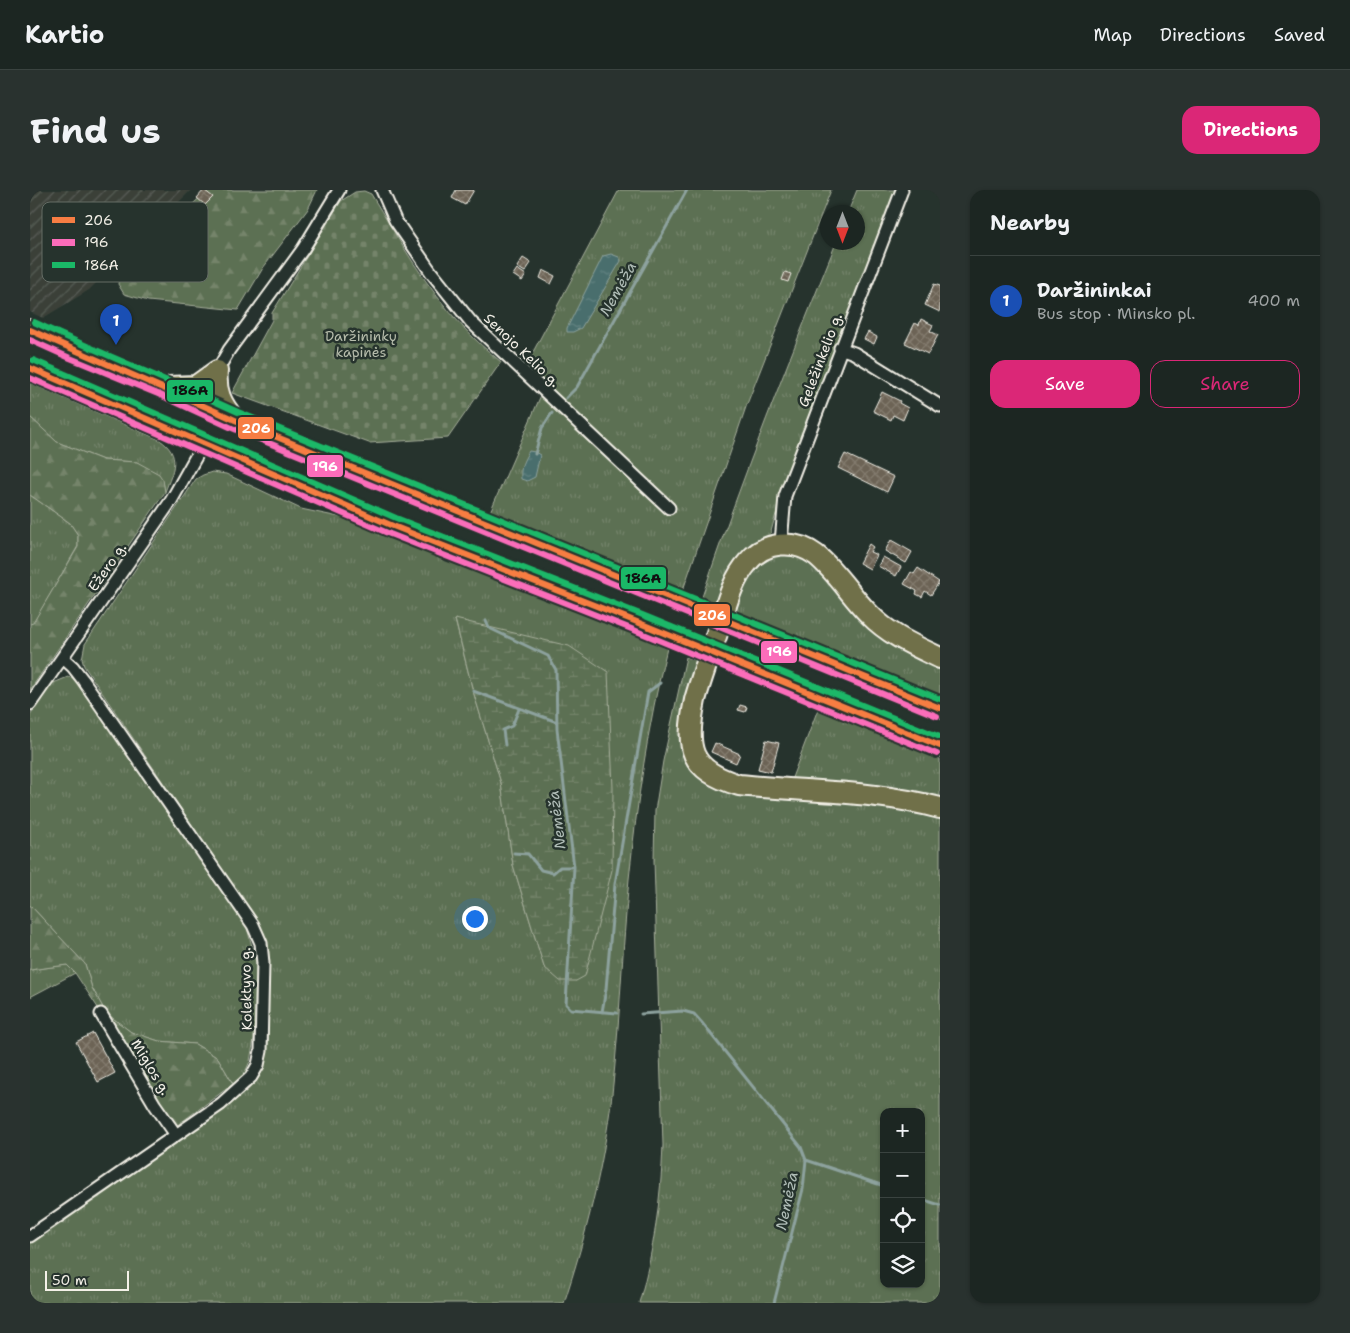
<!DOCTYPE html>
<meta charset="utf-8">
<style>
:root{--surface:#1c2622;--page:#29322f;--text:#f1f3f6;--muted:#a0a5a5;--line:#3a4340;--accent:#db2777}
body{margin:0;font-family:"Shantell Sans",sans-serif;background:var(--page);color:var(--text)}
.controls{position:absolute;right:15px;bottom:15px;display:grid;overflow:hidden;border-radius:10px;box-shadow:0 1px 4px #0004}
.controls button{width:45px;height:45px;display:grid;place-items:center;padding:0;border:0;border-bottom:1px solid var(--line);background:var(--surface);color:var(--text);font:25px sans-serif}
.compass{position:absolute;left:790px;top:15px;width:45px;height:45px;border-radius:50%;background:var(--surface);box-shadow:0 1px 4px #0004;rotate:180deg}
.scale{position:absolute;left:15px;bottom:12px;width:84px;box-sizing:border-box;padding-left:5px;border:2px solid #f4f1e8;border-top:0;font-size:14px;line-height:18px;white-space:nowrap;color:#f4f1e8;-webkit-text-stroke:4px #26332d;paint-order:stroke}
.you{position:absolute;left:444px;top:728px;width:18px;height:18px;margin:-12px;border:4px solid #fff;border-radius:50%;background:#1a73e8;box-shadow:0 0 0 8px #1a73e833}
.badge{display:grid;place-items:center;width:32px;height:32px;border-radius:50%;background:var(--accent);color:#fff;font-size:16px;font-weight:700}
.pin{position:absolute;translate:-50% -41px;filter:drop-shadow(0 1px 2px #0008)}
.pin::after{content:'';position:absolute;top:26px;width:18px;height:15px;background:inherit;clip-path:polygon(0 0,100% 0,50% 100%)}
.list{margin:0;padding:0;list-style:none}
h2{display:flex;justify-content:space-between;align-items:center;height:65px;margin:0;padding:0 20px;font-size:21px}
h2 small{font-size:16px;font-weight:400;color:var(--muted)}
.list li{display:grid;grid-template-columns:32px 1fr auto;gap:15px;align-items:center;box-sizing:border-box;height:90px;padding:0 20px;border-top:1px solid var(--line)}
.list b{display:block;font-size:19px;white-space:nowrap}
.list p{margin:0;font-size:16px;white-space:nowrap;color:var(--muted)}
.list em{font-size:16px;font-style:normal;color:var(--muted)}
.actions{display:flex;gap:10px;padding:15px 20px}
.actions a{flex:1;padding:11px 0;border:1px solid var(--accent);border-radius:15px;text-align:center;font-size:18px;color:var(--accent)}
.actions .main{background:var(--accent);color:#fff}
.icon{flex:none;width:28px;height:28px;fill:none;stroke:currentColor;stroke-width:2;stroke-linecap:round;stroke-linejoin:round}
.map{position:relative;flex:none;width:910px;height:1113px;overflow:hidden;border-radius:15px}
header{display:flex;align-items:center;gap:30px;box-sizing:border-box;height:70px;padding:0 25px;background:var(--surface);border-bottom:1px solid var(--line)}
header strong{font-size:24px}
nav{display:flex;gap:28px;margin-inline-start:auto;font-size:18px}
.intro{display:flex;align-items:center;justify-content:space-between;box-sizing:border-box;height:120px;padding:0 30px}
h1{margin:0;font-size:35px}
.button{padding:12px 22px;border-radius:15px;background:var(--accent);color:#fff;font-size:18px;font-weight:700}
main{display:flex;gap:30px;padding:0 30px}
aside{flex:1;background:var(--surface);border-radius:15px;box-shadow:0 1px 4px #0004}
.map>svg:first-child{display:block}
.industrial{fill:url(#industrial-furrows)}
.grass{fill:url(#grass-tufts);stroke:#a8b09d;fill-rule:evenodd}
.forest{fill:url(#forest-firs);stroke:#a8b09d}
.wetland{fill:url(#wetland-marsh);stroke:#a8b09d}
.cemetery{fill:url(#cemetery-stones);stroke:#a8b09d}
.water{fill:url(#water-ripples);stroke:#8da29e}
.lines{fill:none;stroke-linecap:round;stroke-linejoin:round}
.stream{stroke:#8da29e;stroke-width:3}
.building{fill:url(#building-cross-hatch);stroke:#f4f1e8}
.street-casing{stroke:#f4f1e8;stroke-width:15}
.highway-casing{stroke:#f4f1e8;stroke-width:24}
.street{stroke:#26332d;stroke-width:11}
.highway{stroke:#6f704a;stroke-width:20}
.highway-bridge-casing{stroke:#f4f1e8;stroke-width:24;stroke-linecap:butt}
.highway-bridge{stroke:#6f704a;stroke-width:20}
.bus-1-casing{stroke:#26332d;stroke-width:10}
.bus-2-casing{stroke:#26332d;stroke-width:10}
.bus-3-casing{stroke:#26332d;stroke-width:10}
.bus-1{stroke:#f77d43;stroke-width:6}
.bus-2{stroke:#fb6dba;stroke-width:6}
.bus-3{stroke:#1ab867;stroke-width:6}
.labels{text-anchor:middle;stroke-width:5;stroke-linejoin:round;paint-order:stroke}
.park-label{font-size:14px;fill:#b7bdac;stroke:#26332d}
.street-label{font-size:14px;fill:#f4f1e8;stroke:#26332d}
.water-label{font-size:15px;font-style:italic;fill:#b0bdb7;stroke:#26332d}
.key{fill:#26332d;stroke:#646c65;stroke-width:1}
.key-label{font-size:14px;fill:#f4f1e8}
.line-badge{stroke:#26332d;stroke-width:2}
.badge-label{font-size:14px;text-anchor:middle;font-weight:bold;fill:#fff}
.pale-badge-label{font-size:14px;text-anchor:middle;font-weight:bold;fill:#111}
</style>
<header>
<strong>Kartio</strong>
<nav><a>Map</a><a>Directions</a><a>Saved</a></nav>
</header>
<div class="intro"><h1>Find us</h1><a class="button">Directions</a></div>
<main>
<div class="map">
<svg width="910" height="1113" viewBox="0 0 910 1113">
<defs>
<pattern id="industrial-furrows" width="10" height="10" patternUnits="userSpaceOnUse" patternTransform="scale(1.25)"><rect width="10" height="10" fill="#3b4139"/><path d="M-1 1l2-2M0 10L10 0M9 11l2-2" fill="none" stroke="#585d56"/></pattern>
<pattern id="grass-tufts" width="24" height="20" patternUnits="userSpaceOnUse" patternTransform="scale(1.25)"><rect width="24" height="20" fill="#5c6f52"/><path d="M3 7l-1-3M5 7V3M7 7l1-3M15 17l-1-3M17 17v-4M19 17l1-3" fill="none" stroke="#74846b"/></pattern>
<pattern id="forest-firs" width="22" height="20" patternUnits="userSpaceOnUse" patternTransform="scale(1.25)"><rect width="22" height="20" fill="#5c6f52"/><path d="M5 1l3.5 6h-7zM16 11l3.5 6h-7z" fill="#74846b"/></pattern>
<pattern id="wetland-marsh" width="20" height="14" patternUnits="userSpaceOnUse" patternTransform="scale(1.25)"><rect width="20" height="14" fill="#5c6f52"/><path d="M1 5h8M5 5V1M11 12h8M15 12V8" fill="none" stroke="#74846b"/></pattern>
<pattern id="cemetery-stones" width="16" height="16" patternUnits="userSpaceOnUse" patternTransform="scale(1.25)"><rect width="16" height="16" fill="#5c6f52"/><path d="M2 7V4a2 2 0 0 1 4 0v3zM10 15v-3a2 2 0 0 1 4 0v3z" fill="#74846b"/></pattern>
<pattern id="water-ripples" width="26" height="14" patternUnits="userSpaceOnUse" patternTransform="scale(1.25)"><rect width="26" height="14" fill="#496e6d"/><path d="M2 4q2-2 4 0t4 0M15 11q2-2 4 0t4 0" fill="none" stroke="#648382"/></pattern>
<pattern id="building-cross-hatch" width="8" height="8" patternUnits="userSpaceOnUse" patternTransform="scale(1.25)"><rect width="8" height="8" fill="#6c6355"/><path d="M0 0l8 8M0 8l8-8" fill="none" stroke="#827a6d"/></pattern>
</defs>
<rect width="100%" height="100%" fill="#26332d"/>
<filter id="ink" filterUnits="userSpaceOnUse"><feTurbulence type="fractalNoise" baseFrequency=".02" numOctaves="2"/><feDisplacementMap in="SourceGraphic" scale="10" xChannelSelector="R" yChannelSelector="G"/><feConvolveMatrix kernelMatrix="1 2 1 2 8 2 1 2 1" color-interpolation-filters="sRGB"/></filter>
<g filter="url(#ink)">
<path class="industrial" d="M0 0H161L59 100 13 128 0 122Z"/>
<path class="grass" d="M589 0H801L717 214 653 400 460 322 515 196 495 177Z
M827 0H867L753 299 740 345 725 356 691 414 672 407C712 287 759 170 806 53L828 52V22H818Z
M0 193 130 250C152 266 143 280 135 302L133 291 107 272 73 270 27 252 0 227Z
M182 282 196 284 271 319 323 330 637 458C618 533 607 613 599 689 592 760 590 832 582 904 574 974 556 1046 534 1113H0V1053L197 917 219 899 230 886 236 869 238 851 239 770 236 752 224 726 54 476 52 469 55 454 166 289 173 285ZM425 430 546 791 514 777 483 675 471 593 443 501Z
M0 305 40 333 48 345V356L3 434H0Z
M741 362 769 363 910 474V505L700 421 712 392Z
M656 467 671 472 656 521 676 589 872 618 910 627V1113H609C624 1061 631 1009 633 955L624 670 625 621 633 571ZM854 922H891V1094H854Z
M38 487 49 489 217 738 226 771 224 849 220 871 214 885 203 894 188 868 165 854 129 851 101 842 76 823 62 798 55 774 0 715V525L21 494Z
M788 519 910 569V610L760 593Z
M37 775 45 783 0 807V780Z"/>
<path class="forest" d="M178 0H287L278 19 233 78 208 120 118 111 94 104 88 94 90 82Z
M0 227 27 252 73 270 107 272 129 284 133 290 135 302 0 500V434L3 433 48 357V345L40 333 0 305Z
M0 715 55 774 62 798 76 823 101 842 129 851 165 854 188 868 203 894 146 936 45 783 37 775 0 780Z"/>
<path class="wetland" d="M425 429 539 456 578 482 583 598 582 680 555 786 546 791H530L514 777 483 675 471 593 443 501Z"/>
<path class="cemetery" d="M334 1 341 4C369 50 396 98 434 138 445 150 458 161 471 172L418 248 339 253 202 203 242 130V123L311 11 325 2Z"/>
<path class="water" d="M581 64 589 67 591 71 551 138 543 142H537V138L573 66Z
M499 261 505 262 510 265 505 287 497 291 491 289C490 277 493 271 499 261Z"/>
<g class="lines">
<path class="stream" d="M536 208 547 197 657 0
M505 264 512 238 522 223
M456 431 459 438 518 466 526 480 527 539 544 677 536 814 541 819 587 823
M443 501 527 532
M475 555 473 540 482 536 489 519
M484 663 498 664 511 680 523 683 530 677H544
M572 822 576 799 585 694 618 502 630 493
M611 824 653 821 664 824 672 833 771 957 776 970 773 999 744 1113
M776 970 854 996
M891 1009 910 1015"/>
</g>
<path class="building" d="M174 0 183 7 175 15 167 8Z
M426 0H444L435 15 422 8Z
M493 68 501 73 495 82 487 77Z
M487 79 496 85 492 91 483 85Z
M513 80 525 86 521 94 510 88Z
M755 82 761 84 758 92 752 90Z
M904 94 910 96V122L895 115Z
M891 129 903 135 900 141 908 145 898 164 875 153 885 133 889 135Z
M838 142 847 147 844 154 834 149Z
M852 202 870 211 869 213 878 218 873 230 863 225 861 230 843 221Z
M815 264 864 287 857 302 808 278Z
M861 350 882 362 876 373 855 361Z
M839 354 843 357 840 362 847 365 840 379 829 373Z
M853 367 871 377 866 386 848 376Z
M888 378 909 392 901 405 895 401 892 407 886 404 887 401 874 394 881 382 884 384Z
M710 515 717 517 715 522 708 520Z
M736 550 749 553 741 582 728 579Z
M685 553 710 564 706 573 681 562Z
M63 843 85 883 68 892 46 852Z"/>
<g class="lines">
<defs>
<path id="street" d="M352 0 365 30 401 82 441 132 639 318
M810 158 824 163 910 216
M187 181 199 160 273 59 309 0
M751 353 755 306 872 0
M0 514 141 311 173 254
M71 824 125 915 146 945
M0 1046 191 914 221 887 228 875 231 861 233 773 231 753 223 735 53 490 43 477 33 468"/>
<path id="highway" d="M0 140 43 160 131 196 205 230 617 398
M0 178 363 336 607 432
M187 181C185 201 191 214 204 229
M138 197 166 196 187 181
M735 446 910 518
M910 468C885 456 859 445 839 424 821 406 806 381 786 365 765 349 735 351 718 372 702 390 696 416 689 437 681 462 672 485 665 510 655 558 659 580 709 595 776 602 844 600 910 618
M723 480 910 556"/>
</defs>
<use href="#street" class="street-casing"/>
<use href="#highway" class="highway-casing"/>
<use href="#street" class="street"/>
<use href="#highway" class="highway"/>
<defs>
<path id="highway-bridge" d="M617 398 735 446
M607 432 723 480"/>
</defs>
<use href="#highway-bridge" class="highway-bridge-casing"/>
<use href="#highway-bridge" class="highway-bridge"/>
<defs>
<path id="bus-1" d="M0 140C68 171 137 199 205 230L910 518
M0 178 363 336 607 432 910 556"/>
<path id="bus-2" d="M0 150 40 168 128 204 202 238 907 526
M0 188 360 344 604 440 907 564"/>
<path id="bus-3" d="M4 132C71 164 141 191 208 222L910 509
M3 170 366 328 610 424 910 547"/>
</defs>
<use href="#bus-1" class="bus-1-casing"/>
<use href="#bus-2" class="bus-2-casing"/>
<use href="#bus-3" class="bus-3-casing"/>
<use href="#bus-1" class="bus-1"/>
<use href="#bus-2" class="bus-2"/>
<use href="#bus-3" class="bus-3"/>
</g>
</g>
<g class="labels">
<g class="park-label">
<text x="331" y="151">Daržininkų<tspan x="331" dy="16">kapinės</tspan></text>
</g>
<g class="street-label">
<text transform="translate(492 160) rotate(44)" y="5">Senojo Kelio g.</text>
<text transform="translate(790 170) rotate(-69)" y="5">Geležinkelio g.</text>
<text transform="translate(77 377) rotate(-55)" y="5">Ežero g.</text>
<text transform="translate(216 799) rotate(-91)" y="5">Kolektyvo g.</text>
<text transform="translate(121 877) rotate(59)" y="5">Miglos g.</text>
</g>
<g class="water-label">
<text transform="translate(588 99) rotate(-61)" y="5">Nemėža</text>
<text transform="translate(527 630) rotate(-97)" y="5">Nemėža</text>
<text transform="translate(757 1011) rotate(-78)" y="5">Nemėža</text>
</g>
</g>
<rect x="12" y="12" width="166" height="80" rx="8" class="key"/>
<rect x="22" y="27" width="23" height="6" fill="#f77d43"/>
<rect x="22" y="49" width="23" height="7" fill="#fb6dba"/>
<rect x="22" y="72" width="23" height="6" fill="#1ab867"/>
<g class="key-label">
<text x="54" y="35">206</text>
<text x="54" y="57">196</text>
<text x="54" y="80">186A</text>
</g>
<g class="line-badge">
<rect x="136" y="189" width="48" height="24" rx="5" fill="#1ab867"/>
<rect x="207" y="226" width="38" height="24" rx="5" fill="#f77d43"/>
<rect x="276" y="264" width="38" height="24" rx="5" fill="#fb6dba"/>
<rect x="590" y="376" width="47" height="24" rx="5" fill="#1ab867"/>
<rect x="663" y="413" width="38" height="24" rx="5" fill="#f77d43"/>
<rect x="730" y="450" width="38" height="24" rx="5" fill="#fb6dba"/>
</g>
<g class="badge-label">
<text x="226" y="243">206</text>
<text x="295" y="281">196</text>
<text x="682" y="430">206</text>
<text x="749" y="466">196</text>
</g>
<g class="pale-badge-label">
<text x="160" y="205">186A</text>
<text x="613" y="393">186A</text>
</g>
</svg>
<div class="controls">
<button>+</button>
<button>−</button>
<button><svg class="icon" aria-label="locate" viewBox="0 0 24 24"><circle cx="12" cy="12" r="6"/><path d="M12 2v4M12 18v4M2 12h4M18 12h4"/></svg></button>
<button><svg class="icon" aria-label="layers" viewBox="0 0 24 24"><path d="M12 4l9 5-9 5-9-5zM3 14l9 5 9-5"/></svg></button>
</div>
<svg class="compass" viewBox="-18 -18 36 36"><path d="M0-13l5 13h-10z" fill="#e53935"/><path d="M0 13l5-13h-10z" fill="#a0a5a5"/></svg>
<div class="scale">50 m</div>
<div class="you"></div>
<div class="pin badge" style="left:86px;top:155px;background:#1a4fb4">1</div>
</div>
<aside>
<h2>Nearby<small></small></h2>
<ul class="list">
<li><span class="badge" style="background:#1a4fb4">1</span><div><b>Daržininkai</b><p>Bus stop · Minsko pl.</p></div><em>400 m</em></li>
</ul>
<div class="actions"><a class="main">Save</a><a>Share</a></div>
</aside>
</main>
